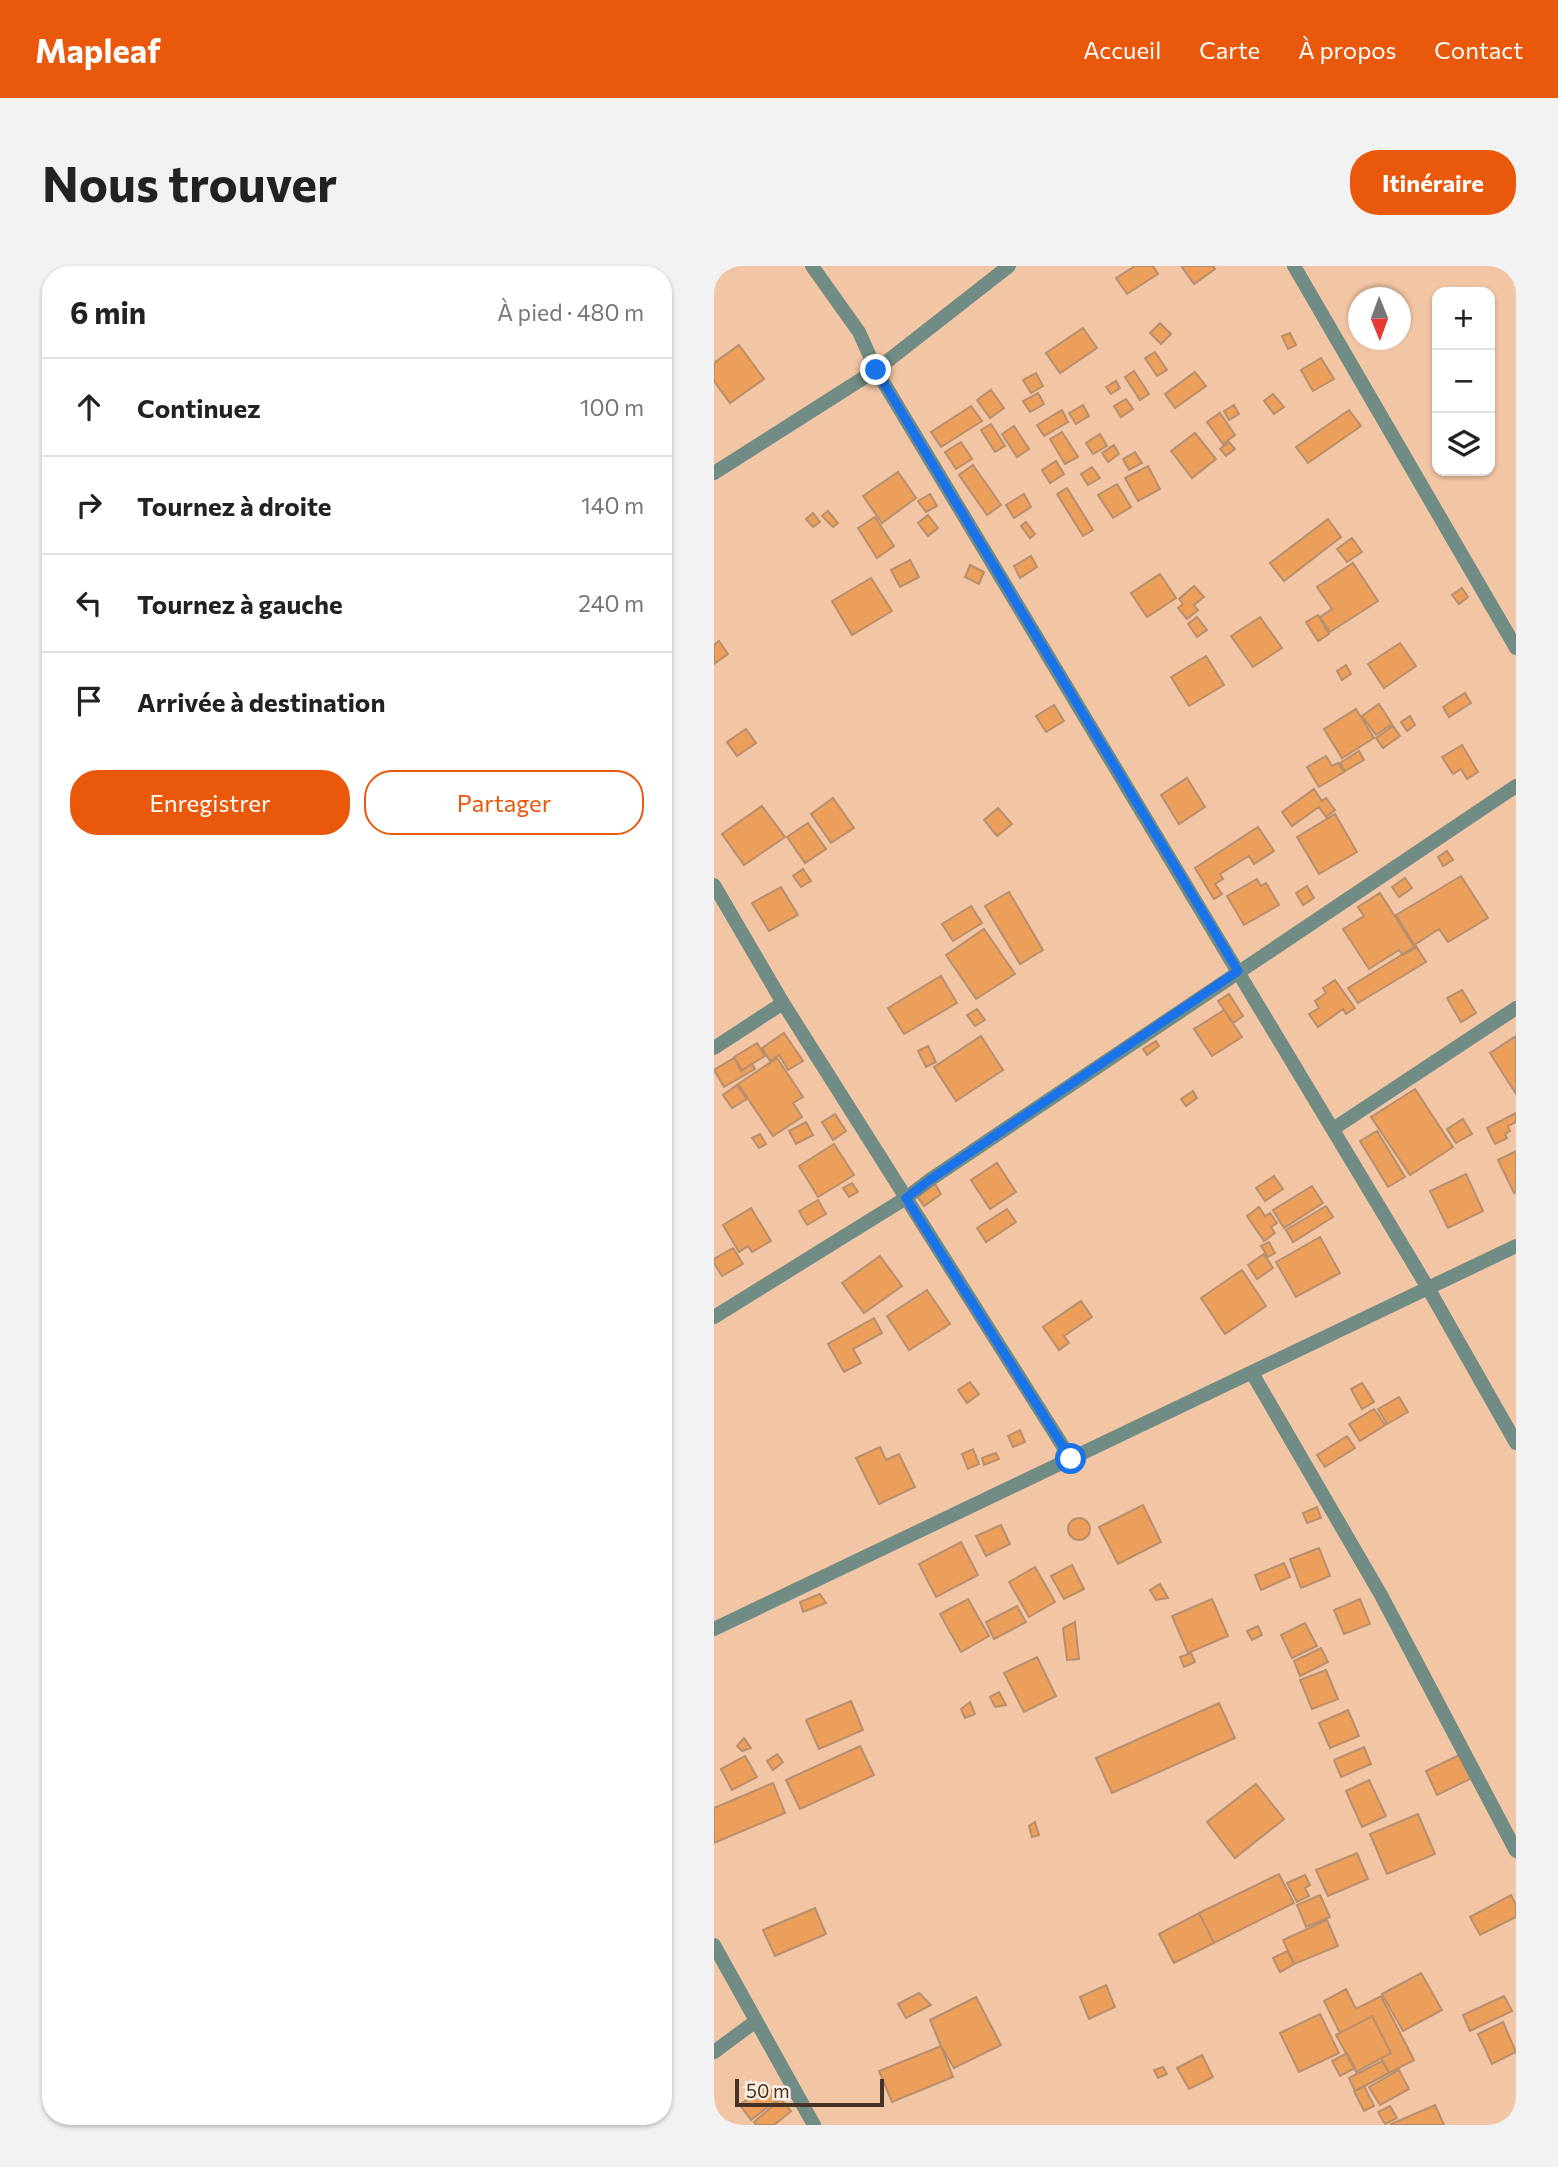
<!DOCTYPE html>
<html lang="fr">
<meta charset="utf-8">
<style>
:root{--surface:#fff;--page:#f2f2f2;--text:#222;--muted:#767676;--line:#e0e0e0;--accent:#ea580c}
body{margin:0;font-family:Commissioner,sans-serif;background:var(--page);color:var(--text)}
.controls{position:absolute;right:21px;top:21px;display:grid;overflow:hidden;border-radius:14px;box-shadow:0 2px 5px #0004}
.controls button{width:63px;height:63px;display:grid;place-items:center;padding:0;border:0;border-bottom:2px solid var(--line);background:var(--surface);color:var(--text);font:35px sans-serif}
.compass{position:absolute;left:634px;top:21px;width:63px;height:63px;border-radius:50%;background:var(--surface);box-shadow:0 2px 5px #0004;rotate:179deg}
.scale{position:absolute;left:21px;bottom:18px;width:149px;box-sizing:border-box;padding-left:7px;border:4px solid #453326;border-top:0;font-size:19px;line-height:24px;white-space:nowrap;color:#453326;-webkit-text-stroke:5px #fceee3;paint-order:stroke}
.stop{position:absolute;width:21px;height:21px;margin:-16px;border:5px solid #1a73e8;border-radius:50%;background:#fff}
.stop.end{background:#1a73e8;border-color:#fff;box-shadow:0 2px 7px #0008}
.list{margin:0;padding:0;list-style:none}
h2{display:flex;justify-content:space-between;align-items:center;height:91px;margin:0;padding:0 28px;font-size:30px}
h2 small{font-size:23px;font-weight:400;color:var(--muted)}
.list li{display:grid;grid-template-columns:46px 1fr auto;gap:21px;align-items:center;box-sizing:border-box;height:98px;padding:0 28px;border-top:2px solid var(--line)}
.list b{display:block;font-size:26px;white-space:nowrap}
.list em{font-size:23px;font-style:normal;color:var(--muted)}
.actions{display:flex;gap:14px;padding:21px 28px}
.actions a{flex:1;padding:16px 0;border:2px solid var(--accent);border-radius:28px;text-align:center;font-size:24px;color:var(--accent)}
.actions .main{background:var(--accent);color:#fff}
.icon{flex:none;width:38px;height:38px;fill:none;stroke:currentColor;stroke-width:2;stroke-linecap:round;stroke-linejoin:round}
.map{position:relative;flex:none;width:802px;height:1859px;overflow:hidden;border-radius:28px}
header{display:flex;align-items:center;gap:42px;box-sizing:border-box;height:98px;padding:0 35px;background:var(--accent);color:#fff}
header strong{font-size:33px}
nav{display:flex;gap:38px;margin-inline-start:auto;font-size:24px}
.intro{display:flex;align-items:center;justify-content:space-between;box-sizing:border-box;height:168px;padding:0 42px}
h1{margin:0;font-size:49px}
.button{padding:18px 32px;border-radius:28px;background:var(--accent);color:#fff;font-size:24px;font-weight:700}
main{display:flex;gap:42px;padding:0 42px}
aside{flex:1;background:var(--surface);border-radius:28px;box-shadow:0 2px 5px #0004}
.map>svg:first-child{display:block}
.building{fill:#ec9e5b;stroke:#b88e6d;stroke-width:2}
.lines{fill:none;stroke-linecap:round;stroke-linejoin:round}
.minor{stroke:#718b85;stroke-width:14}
.route{stroke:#1a73e8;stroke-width:9}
</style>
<header>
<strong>Mapleaf</strong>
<nav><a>Accueil</a><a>Carte</a><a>À propos</a><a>Contact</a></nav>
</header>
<div class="intro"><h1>Nous trouver</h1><a class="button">Itinéraire</a></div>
<main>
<aside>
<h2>6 min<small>À pied · 480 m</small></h2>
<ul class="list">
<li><svg class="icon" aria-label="ahead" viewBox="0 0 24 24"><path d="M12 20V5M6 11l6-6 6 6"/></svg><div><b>Continuez</b></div><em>100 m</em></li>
<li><svg class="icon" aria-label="right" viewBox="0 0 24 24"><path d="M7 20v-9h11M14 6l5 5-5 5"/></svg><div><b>Tournez à droite</b></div><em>140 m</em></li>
<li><svg class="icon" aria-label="left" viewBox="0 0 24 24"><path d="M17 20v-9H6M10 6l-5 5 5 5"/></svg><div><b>Tournez à gauche</b></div><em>240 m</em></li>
<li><svg class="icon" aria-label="arrive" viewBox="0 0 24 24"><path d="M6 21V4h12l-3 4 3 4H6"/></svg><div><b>Arrivée à destination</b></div></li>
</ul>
<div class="actions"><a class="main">Enregistrer</a><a>Partager</a></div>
</aside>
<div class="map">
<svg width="802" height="1859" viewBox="0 0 802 1859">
<rect width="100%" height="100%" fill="#f2c6a4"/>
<path class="building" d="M421 0H439L444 8 413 28 402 12Z
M470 0H499L501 3 480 18 468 1Z
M446 57 457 68 447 78 436 67Z
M369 62 383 82 346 107 332 87Z
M576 67 582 79 574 83 568 70Z
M25 79 50 113 16 137 0 115V97Z
M441 86 453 104 443 110 431 92Z
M607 92 620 113 599 125 587 104Z
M420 105 435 128 426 134 411 111Z
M481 106 492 120 461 142 451 128Z
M322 107 329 120 317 127 309 114Z
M402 115 406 122 397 128 392 121Z
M277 124 290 142 276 152 263 134Z
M324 127 330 138 316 146 309 135Z
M559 128 570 141 560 148 550 135Z
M412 133 419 143 407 151 400 140Z
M369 139 375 150 362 158 355 147Z
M520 139 525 148 515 154 510 145Z
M257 140 268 155 227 181 217 166Z
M348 144 354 156 330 170 323 159Z
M635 144 647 160 594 197 582 181Z
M506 147 521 169 509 178 493 156Z
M277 158 291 180 281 186 267 164Z
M300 160 315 183 303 191 288 168Z
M348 166 364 191 351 198 336 173Z
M481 167 502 193 478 212 457 185Z
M386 168 393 180 379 188 372 177Z
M247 176 258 193 242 203 231 186Z
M515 176 521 183 512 190 506 183Z
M400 179 405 188 394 196 388 187Z
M421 186 428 197 415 204 409 193Z
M342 195 350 208 336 217 328 204Z
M259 199 287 239 273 249 245 209Z
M434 200 446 223 424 235 411 212Z
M378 201 386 212 374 219 367 208Z
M184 206 202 232 168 257 149 230Z
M403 218 417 241 399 252 384 229Z
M353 222 379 264 369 270 343 228Z
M216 228 223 240 212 246 204 235Z
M310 228 317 241 300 252 292 239Z
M114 245 124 257 119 261 108 250Z
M99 247 106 256 99 261 92 253Z
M214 249 224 262 214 270 204 257Z
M161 251 180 280 163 292 144 262Z
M614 253 627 271 570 315 556 297Z
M312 256 321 268 316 272 307 260Z
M638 272 648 286 633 296 623 283Z
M317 290 323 301 306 312 300 300Z
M196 294 205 311 186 321 177 304Z
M639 297 664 335 616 366 606 351 618 343 603 321Z
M256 299 270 306 265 318 251 311Z
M446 308 462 332 433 351 417 327Z
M157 312 178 345 138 369 118 335Z
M480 320 490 331 480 339 484 344 473 353 464 342 469 338 465 333Z
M748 322 754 331 745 338 738 329Z
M604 349 615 368 604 375 592 356Z
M483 351 493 364 483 371 474 358Z
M546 351 568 382 539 401 517 370Z
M5 375 14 388 0 398V379Z
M686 377 702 400 670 422 654 398Z
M492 390 510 419 475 440 457 411Z
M632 399 637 408 628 414 623 405Z
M751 427 757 437 735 451 729 441Z
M665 438 678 458 662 469 648 450Z
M340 439 350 455 332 466 322 450Z
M642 443 660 472 628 492 610 463Z
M696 450 701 459 693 465 687 456Z
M679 460 686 470 669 482 662 472Z
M32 463 42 477 23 490 13 476Z
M748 479 764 506 753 513 747 503 739 508 728 491Z
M645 485 650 494 631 505 626 497Z
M612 490 618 500 624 497 630 506 605 521 593 501Z
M473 512 491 541 465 558 447 529Z
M600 523 608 535 612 532 621 544 612 551 605 541 578 560 568 546Z
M119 532 140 562 117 577 97 548Z
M48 540 71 571 30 599 8 568Z
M284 542 298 558 283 570 270 554Z
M621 548 643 586 605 608 583 571Z
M94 557 112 583 91 597 73 571Z
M544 561 560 585 540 598 535 590 506 608 509 613 501 618 508 628 500 633 481 602Z
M733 585 739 594 729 600 724 591Z
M89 603 97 615 87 621 79 610Z
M747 610 774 652 734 676 725 663 700 679 682 649Z
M691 612 698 622 685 631 678 621Z
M543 613 547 620 552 617 565 639 530 659 513 630Z
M593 620 600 632 589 639 582 627Z
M67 621 84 649 55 665 38 637Z
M295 626 329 684 306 698 271 640Z
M666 627 701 682 689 689 685 684 655 703 629 663 650 650 644 641Z
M257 640 268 657 239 675 228 658Z
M270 663 301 708 262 733 232 689Z
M702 680 712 696 644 737 634 722Z
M227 710 243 737 190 768 174 742Z
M621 714 641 742 632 748 629 743 604 761 595 748 605 742 601 735 612 727 609 722Z
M748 724 762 747 747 756 733 732Z
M515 728 529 750 519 757 504 735Z
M263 743 271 754 261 760 253 749Z
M510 744 528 771 498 790 480 763Z
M70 767 89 795 74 804 65 789 56 795 48 782Z
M267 770 289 804 242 835 220 801Z
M802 770V828L776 787Z
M442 775 445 780 433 789 429 783Z
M43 777 51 790 28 804 20 791Z
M214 780 222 796 212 801 204 785Z
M20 792 27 805 38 798 41 803 10 821 0 804Z
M63 792 89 831 79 837 88 851 59 870 24 818Z
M23 819 33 833 18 842 9 829Z
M701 823 739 881 696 909 657 851Z
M479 825 483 832 472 840 467 833Z
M802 847V856L794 860 796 865 791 868 793 872 781 878 773 862Z
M121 848 132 865 119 874 108 856Z
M749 853 758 868 742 877 733 863Z
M92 856 99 869 82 878 75 865Z
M663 865 691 911 674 921 646 875Z
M46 868 52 878 45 882 38 872Z
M120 878 140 909 104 931 85 900Z
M802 885V926L800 927 784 894Z
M283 897 302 926 276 943 257 914Z
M752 908 769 945 734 962 716 925Z
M560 910 569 923 551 935 542 922Z
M138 917 144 926 135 931 129 922Z
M221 918 227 928 210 940 203 930Z
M598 920 609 937 570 962 559 944Z
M104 934 112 948 93 959 85 945Z
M612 940 619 951 579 976 572 964Z
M545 941 551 950 556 947 563 957 557 961 561 967 550 975 533 950Z
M37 942 57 975 38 986 34 980 25 986 9 959Z
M293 943 302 956 272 976 263 962Z
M606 971 626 1007 582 1031 562 996Z
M555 976 561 987 554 991 547 980Z
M19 982 29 998 8 1010 0 997V993Z
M550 988 559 1002 543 1013 534 999Z
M166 990 188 1020 150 1047 128 1017Z
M528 1004 552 1040 511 1068 487 1032Z
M213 1024 236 1058 195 1084 173 1050Z
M367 1035 378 1051 350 1070 355 1077 345 1084 329 1061Z
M160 1052 168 1067 139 1083 147 1097 130 1106 114 1078Z
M256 1116 265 1128 253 1137 244 1124Z
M648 1117 660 1136 648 1143 637 1123Z
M685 1131 694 1146 673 1158 664 1143Z
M660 1143 671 1159 646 1175 635 1158Z
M306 1164 311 1176 299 1181 294 1170Z
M633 1170 641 1182 611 1201 603 1189Z
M166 1181 172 1194 185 1188 201 1221 165 1238 142 1192Z
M259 1183 265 1198 254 1203 248 1188Z
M282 1187 285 1193 270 1199 268 1192Z
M429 1239 447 1276 404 1298 385 1261Z
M603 1241 607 1252 593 1257 589 1247Z
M354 1263a11 11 0 1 1 22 0a11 11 0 1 1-22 0Z
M287 1259 296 1278 272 1290 262 1270Z
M247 1276 264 1309 222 1331 205 1298Z
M605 1282 616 1310 587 1322 576 1293Z
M570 1297 576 1311 547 1324 541 1309Z
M358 1299 370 1323 350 1333 337 1310Z
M321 1301 341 1336 315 1351 295 1316Z
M446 1318 454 1332 442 1334 436 1324Z
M106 1328 112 1337 89 1346 86 1336Z
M254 1333 275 1370 247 1386 226 1348Z
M498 1333 514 1370 474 1387 458 1350Z
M646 1333 656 1358 630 1368 620 1344Z
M303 1340 312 1356 280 1373 272 1356Z
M361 1356 365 1393 353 1394 349 1362Z
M591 1357 603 1380 578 1392 567 1369Z
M544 1360 548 1369 538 1374 533 1365Z
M607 1382 614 1396 586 1410 580 1395Z
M477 1387 481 1396 470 1401 466 1391Z
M323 1391 342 1430 310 1446 290 1407Z
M612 1404 624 1433 598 1443 586 1414Z
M285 1426 292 1439 281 1441 276 1431Z
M137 1435 149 1464 105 1483 92 1454Z
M256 1436 261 1448 251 1452 247 1443Z
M505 1437 521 1472 398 1527 382 1492Z
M634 1444 645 1470 616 1482 605 1457Z
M30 1472 37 1482 28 1485 23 1480Z
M146 1480 160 1509 86 1543 72 1514Z
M650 1481 657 1498 627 1511 620 1494Z
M749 1487 760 1511 723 1529 712 1505Z
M63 1488 69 1496 59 1504 53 1495Z
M31 1490 43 1511 18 1524 7 1503Z
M655 1514 672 1550 648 1561 632 1525Z
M59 1517 71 1547 0 1577V1542Z
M542 1518 570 1553 521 1592 493 1556Z
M704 1548 721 1588 673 1608 656 1568Z
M321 1556 325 1569 318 1571 315 1560Z
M643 1587 654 1613 614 1630 602 1604Z
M565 1608 580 1637 500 1677 485 1647Z
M591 1609 596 1619 591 1622 595 1630 583 1636 573 1617Z
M606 1629 616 1651 592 1661 583 1639Z
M797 1629 802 1639V1651L766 1669 756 1651Z
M101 1642 112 1668 61 1690 49 1664Z
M485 1647 500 1677 460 1697 445 1668Z
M613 1654 624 1680 580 1698 569 1674Z
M573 1685 580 1698 566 1706 559 1692Z
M707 1707 728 1744 689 1765 668 1728Z
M392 1719 401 1741 375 1753 366 1731Z
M632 1723 642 1743 667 1730 700 1794 675 1807 667 1792 677 1787 658 1750 626 1767 610 1735Z
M205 1727 217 1739 192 1752 184 1738Z
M790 1730 798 1745 756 1765 749 1749Z
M262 1731 287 1779 240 1802 227 1780 216 1754Z
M606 1748 625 1787 585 1806 566 1767Z
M658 1750 677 1787 642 1806 622 1769Z
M789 1756 802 1786 778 1798 764 1768Z
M227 1780 239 1811 178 1836 165 1805Z
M633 1787 641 1802 626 1810 618 1795Z
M488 1789 499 1811 475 1823 463 1802Z
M668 1795 675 1807 641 1825 635 1812Z
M449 1801 453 1808 444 1812 440 1804Z
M685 1804 695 1823 666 1839 655 1821Z
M52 1818 64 1833 37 1854 26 1839Z
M650 1820 660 1840 650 1845 640 1825Z
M67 1833 77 1845 60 1859H42L40 1856Z
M721 1839 730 1859H678L677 1858Z
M676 1840 683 1852 671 1858 664 1846Z"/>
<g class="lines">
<path class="minor" d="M98 0 145 66 162 104 714 1022 802 1177
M580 0 802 382
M0 207 162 104 295 0
M0 619 69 737 357 1193
M0 782 69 737
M619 863 802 742
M0 1051 192 932 217 913 802 520
M538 1107 667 1329 802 1585
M0 1363 802 980
M0 1679 100 1859
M0 1786 42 1755"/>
</g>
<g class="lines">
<path class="route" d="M162 104 524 705 217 913 192 932 357 1193"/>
</g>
</svg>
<div class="controls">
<button>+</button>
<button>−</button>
<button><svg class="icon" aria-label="layers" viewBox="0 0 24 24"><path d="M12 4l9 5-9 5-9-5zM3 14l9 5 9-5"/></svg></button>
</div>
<svg class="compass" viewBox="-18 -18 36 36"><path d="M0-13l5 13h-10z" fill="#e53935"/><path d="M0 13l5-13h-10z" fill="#767676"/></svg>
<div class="scale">50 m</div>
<div class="stop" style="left:357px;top:1193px"></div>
<div class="stop end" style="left:162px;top:104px"></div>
</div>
</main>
